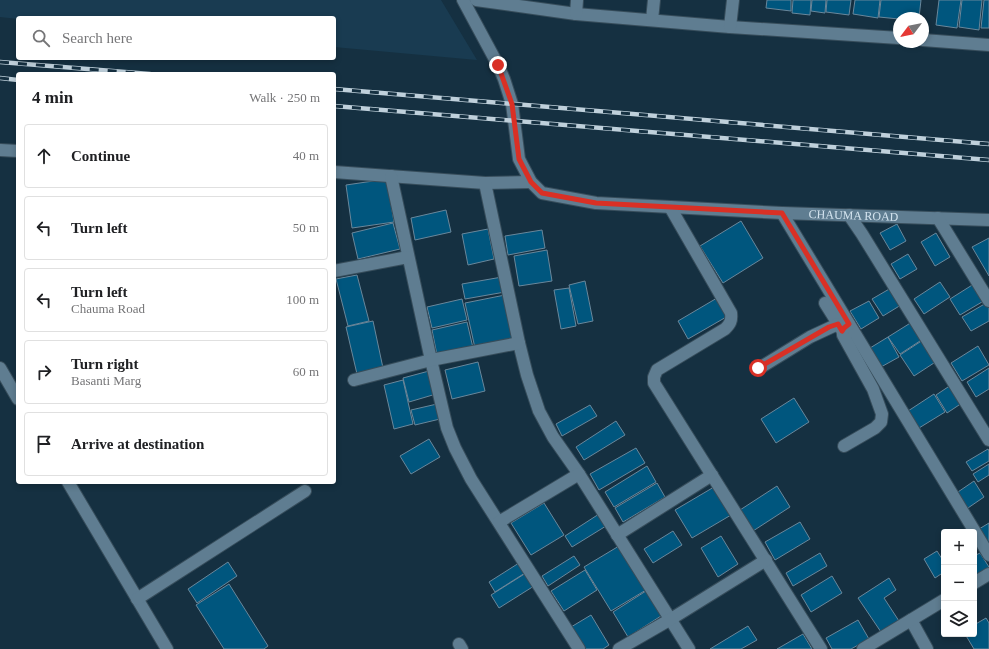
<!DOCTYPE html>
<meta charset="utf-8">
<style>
:root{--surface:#fff;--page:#f6f6f6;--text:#202124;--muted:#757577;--line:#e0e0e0}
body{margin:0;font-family:"Times New Roman",serif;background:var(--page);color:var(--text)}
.controls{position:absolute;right:12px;bottom:12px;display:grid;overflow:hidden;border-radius:4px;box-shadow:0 2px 6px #0003}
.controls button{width:36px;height:36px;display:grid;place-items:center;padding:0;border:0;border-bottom:1px solid var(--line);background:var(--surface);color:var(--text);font:20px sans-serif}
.compass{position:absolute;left:893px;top:12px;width:36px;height:36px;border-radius:50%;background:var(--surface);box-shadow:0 2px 6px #0003;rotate:238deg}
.stop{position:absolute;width:12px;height:12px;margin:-9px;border:3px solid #d93025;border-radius:50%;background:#fff}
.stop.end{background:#d93025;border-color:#fff;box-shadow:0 1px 4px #0008}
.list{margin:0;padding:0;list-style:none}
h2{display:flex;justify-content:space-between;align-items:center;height:52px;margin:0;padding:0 16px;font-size:17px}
h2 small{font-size:13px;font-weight:400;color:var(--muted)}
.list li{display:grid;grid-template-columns:26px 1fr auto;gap:12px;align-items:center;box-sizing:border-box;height:64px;margin:0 8px 8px;padding:0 8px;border:1px solid var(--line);border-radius:4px}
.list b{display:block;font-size:15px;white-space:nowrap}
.list p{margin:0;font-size:13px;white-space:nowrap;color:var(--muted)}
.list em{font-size:13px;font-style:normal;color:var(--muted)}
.icon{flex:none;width:22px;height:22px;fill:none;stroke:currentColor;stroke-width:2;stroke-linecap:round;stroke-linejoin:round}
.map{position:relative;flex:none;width:989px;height:649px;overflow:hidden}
.search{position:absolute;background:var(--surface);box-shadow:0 2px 6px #0003;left:16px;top:16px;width:320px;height:44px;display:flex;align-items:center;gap:10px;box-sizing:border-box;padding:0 14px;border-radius:4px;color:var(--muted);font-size:15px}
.panel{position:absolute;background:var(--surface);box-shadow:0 2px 6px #0003;left:16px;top:72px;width:320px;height:412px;border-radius:4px}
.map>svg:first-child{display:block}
.built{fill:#193b51}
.building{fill:#00567e;stroke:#69879b}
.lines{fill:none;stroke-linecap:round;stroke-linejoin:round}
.minor-casing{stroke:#374d5b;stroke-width:14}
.minor{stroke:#5f7d91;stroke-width:12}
.rail-casing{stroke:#bfd0db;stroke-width:4.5}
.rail{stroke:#153041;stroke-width:3;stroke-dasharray:9;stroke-linecap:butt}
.route{stroke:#d93025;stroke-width:5}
.labels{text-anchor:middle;stroke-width:4;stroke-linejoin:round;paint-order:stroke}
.street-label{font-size:12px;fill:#d3e3ee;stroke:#153041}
</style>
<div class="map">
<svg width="989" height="649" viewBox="0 0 989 649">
<rect width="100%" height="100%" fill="#153041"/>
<path class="built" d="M0 0H441L477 60 334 47V18L18 19 0 17Z"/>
<path class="building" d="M767 0H791V11L766 8Z
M793 0H811L810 15 792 13Z
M812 0H826L825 13 811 11Z
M827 0H851L849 15 826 12Z
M855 0H880L878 18 853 14Z
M881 0H921L919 18 899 19 879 17Z
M939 0H961L957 28 936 25Z
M962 0H982L979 30 959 27Z
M984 0H989V28H981Z
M387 179 394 222 352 228 346 185Z
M446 210 451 232 415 240 411 218Z
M741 221 763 258 723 283 700 246Z
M393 223 400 249 358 259 352 233Z
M897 224 906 241 890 250 880 233Z
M488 229 494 259 468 265 462 234Z
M542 230 545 248 508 255 505 236Z
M936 233 950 257 935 266 921 242Z
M989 238V276L972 247Z
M547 250 552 281 519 286 514 256Z
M908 254 917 269 900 279 891 264Z
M357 275 369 321 348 326 336 279Z
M502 277 505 292 465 299 462 284Z
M585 281 593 321 578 324 569 285Z
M940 282 950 297 924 314 914 299Z
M977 282 987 299 960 315 950 299Z
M569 288 576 326 561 329 554 290Z
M891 288 901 305 883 316 872 299Z
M505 295 514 339 475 348 465 303Z
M717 298 728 316 688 339 678 321Z
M462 299 467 320 432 328 427 307Z
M869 301 879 318 861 329 850 311Z
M988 302 989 304V321L971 331 962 317Z
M373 321 383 368 357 374 346 327Z
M467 322 473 348 437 355 432 330Z
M912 322 923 339 900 354 888 337Z
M888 337 899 357 881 367 870 348Z
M923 340 937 361 914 376 900 355Z
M978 346 989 365 962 381 951 363Z
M478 362 485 391 452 399 445 370Z
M989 368V389L976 397 967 382Z
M429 371 436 394 409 402 403 378Z
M403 380 413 424 394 429 384 385Z
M951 385 962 403 947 413 936 395Z
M934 394 945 412 919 428 908 411Z
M794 398 809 422 776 443 761 419Z
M437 404 440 419 415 425 411 410Z
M590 405 597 416 562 436 556 424Z
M616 421 625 435 584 460 576 447Z
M429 439 440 457 411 474 400 456Z
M636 448 645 463 599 490 590 474Z
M988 449 989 451V461L972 471 966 462Z
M989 464V475L978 482 973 474Z
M647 466 656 482 614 507 605 492Z
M974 481 984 497 965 510 955 494Z
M657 483 665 497 623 522 615 508Z
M777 486 790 507 753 531 740 510Z
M714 487 731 515 692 538 675 510Z
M544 503 564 535 531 555 511 523Z
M599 514 606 526 572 547 565 536Z
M800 522 810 539 775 560 765 542Z
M989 523V544L979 529Z
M673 531 682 545 653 563 644 549Z
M721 536 738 564 718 577 701 548Z
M619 546 646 590 611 611 584 567Z
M937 551 944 562V572L935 578 924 559Z
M820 553 827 566 793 586 786 573Z
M980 553 989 567 974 576V556Z
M574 556 580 565 548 586 542 576Z
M228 562 237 576 197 603 188 589Z
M519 563 525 573 495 592 489 582Z
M585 570 597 590 564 611 551 591Z
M526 573 534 586 499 608 491 595Z
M832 576 842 593 811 612 801 595Z
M889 578 896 590 884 598 899 621 881 632 858 598Z
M229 584 268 646 264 649H224L196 605Z
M646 591 661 616 628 637 613 612Z
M591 615 609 645 603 649H585L571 627Z
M986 618 989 623V649H974L965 634H974V625Z
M858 620 869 639 851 649H832L826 638Z
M748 626 757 640 741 649H710Z
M803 634 812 649H777Z"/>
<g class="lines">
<defs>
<g id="minor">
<path id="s1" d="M463 0 498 65 504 79 512 104 519 159 531 182 542 193 596 203 782 213 989 220"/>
<path d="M476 0 576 14 730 27 899 38"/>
<path d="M576 14 577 0"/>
<path d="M652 20 654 0"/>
<path d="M730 27 733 0"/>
<path d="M923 40 989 45"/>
<path d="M0 150 18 151"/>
<path d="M334 172 485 183 531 182"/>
<path d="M391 176 431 360 447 428 455 448 471 479 579 649"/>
<path d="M485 183 519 343 527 375 539 411 553 437 579 474 689 649"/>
<path d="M670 207 731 313C732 321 730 324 725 329L657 370 654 377V383L821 649"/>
<path d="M782 213 989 555"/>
<path d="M849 215 862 234 989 440"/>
<path d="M938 218 989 301"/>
<path d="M334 271 408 257"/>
<path d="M825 303 842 330"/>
<path d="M0 368 18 399"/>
<path d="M758 369 810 337 838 324"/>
<path d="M354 380 431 360 519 343"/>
<path d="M844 446 875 428 881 422 882 414 873 389 843 335C842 329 844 328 849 324"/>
<path d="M68 482 167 649"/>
<path d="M499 522 579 474"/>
<path d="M617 535 712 475"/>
<path d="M974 583 989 574"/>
<path d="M137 599 305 491"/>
<path d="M911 620 927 649"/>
<path d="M459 644 462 649"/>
<path d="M619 649 671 619 766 560"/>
<path d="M863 649 944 600"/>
</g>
</defs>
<use href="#minor" class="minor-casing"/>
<use href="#minor" class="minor"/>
<defs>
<path id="rail" d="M0 62 150 74
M0 78 18 80
M334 89 989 144
M334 106 989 160"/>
</defs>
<use href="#rail" class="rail-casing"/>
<use href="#rail" class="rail"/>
</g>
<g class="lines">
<path class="route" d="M498 65 512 104 519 159 531 182 542 193 596 203 782 213 849 324 844 328 842 331 838 324 829 327 758 368"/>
</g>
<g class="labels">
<g class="street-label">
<text dy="4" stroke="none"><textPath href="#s1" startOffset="525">CHAUMA ROAD</textPath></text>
</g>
</g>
</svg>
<div class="controls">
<button>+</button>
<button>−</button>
<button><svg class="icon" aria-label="layers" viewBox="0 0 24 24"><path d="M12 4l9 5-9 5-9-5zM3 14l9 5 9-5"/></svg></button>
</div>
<svg class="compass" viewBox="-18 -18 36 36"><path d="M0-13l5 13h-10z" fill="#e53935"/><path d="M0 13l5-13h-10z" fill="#757577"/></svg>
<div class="stop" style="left:758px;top:368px"></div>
<div class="stop end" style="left:498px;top:65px"></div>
<div class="search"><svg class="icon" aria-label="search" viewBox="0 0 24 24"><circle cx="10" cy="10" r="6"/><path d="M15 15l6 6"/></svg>Search here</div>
<section class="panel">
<h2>4 min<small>Walk · 250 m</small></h2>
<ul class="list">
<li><svg class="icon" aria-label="ahead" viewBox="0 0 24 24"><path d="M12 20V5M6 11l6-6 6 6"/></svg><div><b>Continue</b></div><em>40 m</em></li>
<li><svg class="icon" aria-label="left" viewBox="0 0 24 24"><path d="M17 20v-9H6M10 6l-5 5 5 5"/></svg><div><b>Turn left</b></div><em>50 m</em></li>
<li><svg class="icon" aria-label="left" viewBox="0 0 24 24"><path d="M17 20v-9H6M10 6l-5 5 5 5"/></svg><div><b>Turn left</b><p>Chauma Road</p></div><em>100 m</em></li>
<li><svg class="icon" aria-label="right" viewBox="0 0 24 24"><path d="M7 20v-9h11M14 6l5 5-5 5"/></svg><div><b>Turn right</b><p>Basanti Marg</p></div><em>60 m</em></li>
<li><svg class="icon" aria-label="arrive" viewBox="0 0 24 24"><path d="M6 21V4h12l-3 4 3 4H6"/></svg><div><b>Arrive at destination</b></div></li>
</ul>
</section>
</div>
